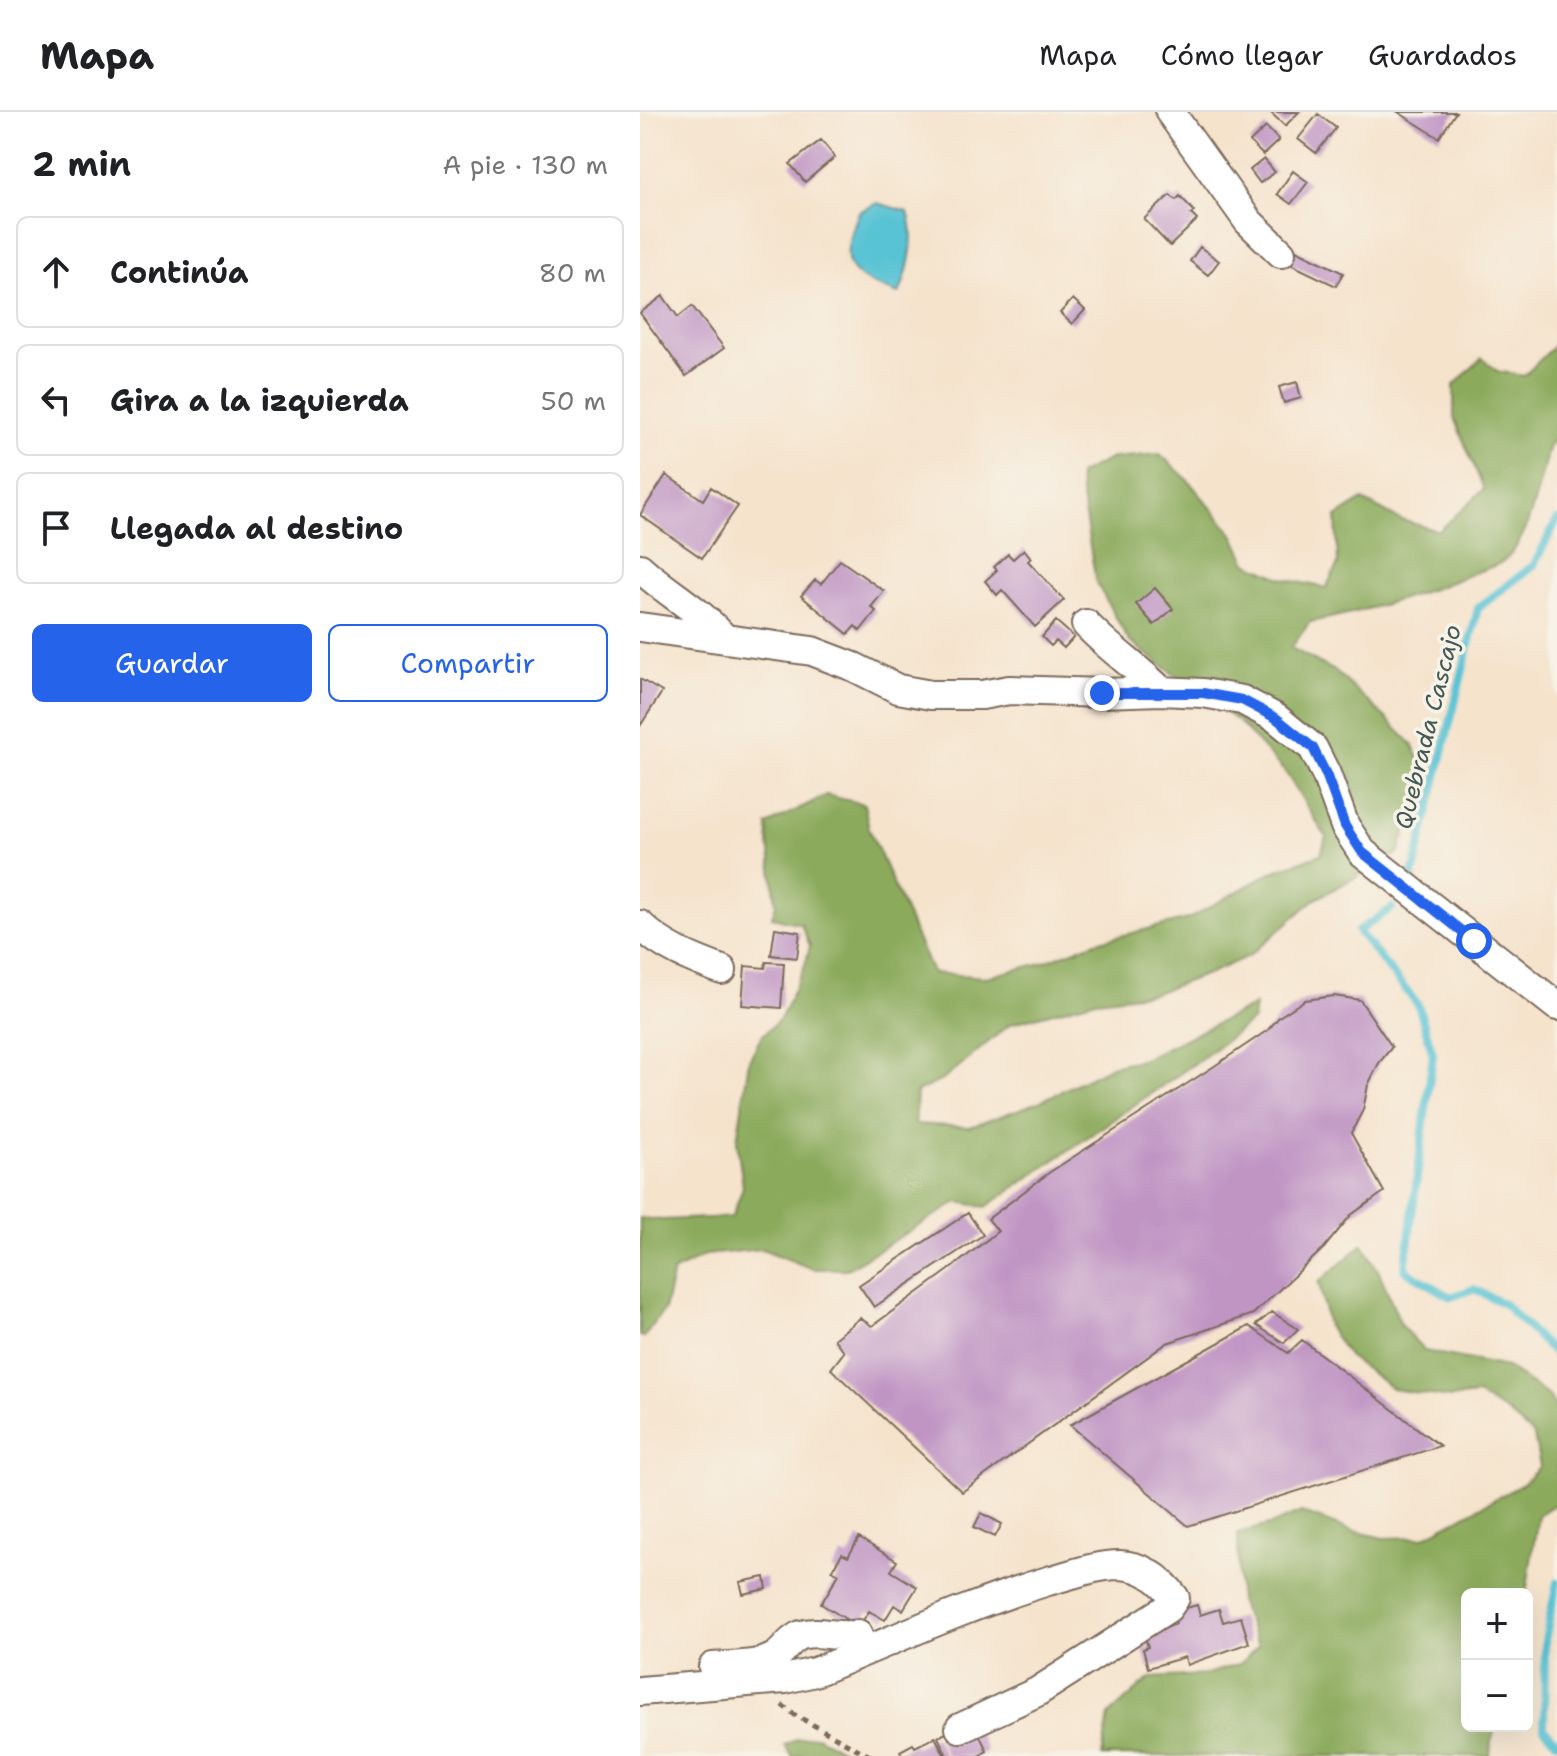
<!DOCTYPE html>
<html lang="es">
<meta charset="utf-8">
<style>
:root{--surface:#fff;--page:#f6f6f6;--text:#202124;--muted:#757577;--line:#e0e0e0;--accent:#2563eb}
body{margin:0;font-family:"Shantell Sans",sans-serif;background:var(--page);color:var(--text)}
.controls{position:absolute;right:24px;bottom:24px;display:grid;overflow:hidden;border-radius:12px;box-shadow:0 8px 32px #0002}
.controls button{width:72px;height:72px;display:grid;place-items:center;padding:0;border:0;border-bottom:2px solid var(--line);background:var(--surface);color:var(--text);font:40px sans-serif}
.stop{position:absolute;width:24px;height:24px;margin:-18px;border:6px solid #2563eb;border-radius:50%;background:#fff}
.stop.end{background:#2563eb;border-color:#fff;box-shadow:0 2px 8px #0008}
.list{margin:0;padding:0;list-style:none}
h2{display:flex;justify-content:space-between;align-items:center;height:104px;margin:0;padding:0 32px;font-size:34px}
h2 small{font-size:26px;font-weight:400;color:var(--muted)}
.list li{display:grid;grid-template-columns:52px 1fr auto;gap:24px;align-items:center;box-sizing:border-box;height:112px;margin:0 16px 16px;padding:0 16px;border:2px solid var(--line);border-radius:12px}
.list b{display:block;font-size:30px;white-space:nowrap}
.list em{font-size:26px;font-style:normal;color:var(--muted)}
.actions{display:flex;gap:16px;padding:24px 32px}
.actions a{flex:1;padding:18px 0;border:2px solid var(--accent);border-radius:12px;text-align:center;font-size:28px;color:var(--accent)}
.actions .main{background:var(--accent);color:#fff}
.icon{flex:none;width:44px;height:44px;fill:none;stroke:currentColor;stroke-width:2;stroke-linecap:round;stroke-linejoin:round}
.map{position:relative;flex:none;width:917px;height:1644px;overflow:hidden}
header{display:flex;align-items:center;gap:48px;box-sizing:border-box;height:112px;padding:0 40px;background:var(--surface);border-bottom:2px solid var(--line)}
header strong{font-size:38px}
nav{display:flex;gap:44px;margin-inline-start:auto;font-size:28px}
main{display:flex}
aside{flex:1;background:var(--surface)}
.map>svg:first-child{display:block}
.forest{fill:#8baa5c;stroke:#636a3d;stroke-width:2}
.water{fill:#59c3d4;stroke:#4a7679;stroke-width:2}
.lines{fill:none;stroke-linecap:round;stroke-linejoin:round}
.stream{stroke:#59c3d4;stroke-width:8}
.building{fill:#c095c4}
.minor-casing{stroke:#7c6b5b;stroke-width:32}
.path{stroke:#7c6b5b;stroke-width:5;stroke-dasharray:6 6;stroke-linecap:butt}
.minor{stroke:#fff;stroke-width:28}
.route{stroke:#2563eb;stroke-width:10}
.labels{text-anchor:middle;stroke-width:7;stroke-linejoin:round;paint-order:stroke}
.water-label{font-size:24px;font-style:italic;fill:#445855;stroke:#f7f3e8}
</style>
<header>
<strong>Mapa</strong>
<nav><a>Mapa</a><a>Cómo llegar</a><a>Guardados</a></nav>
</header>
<main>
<aside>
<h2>2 min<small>A pie · 130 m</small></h2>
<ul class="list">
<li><svg class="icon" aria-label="ahead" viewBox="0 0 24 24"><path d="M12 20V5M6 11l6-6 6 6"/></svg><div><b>Continúa</b></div><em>80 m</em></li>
<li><svg class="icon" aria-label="left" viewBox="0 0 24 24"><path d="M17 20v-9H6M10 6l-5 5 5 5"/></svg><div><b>Gira a la izquierda</b></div><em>50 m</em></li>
<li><svg class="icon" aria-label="arrive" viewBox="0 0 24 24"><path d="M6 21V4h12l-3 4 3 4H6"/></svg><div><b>Llegada al destino</b></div></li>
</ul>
<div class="actions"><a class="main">Guardar</a><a>Compartir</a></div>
</aside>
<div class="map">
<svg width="917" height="1644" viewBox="0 0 917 1644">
<rect width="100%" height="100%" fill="#f7f3e8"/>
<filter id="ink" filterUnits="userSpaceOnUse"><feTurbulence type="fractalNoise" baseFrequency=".0125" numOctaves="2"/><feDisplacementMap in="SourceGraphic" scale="16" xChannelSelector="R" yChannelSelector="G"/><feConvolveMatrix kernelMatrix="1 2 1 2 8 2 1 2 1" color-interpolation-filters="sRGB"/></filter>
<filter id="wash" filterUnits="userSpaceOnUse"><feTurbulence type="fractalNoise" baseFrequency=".006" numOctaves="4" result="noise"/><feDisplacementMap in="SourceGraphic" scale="32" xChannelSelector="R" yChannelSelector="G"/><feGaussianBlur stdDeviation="1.8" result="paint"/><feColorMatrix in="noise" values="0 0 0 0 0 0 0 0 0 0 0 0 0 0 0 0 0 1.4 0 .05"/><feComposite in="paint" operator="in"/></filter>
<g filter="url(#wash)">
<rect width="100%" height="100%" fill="#f5e3cc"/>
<path class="forest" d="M917 231V326L909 333C901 363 889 429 865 448 856 455 841 458 831 462 778 484 726 499 670 510L651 536 695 559 747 607 773 633 785 660 759 741 674 788 609 844 570 861 515 881 456 888 370 912 304 967 277 980 275 1012 330 1015 399 990 474 953 501 948 615 893 613 908 561 947 346 1095 318 1090 207 1157H173L122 1137 65 1143 33 1160 24 1198 4 1225 0 1224V1106L22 1108 92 1105 103 1075 97 1029 109 948 121 925 141 906 165 853 170 834 161 812 132 805 136 792 127 713 186 683 224 692 229 717 292 861 346 865 402 851 456 830 548 807 632 760 681 742 686 725 646 661 601 612 489 529 456 470 438 363 472 346 520 342 547 367 593 422 607 451 641 466 686 476 698 452 696 405 723 388 758 407 799 419 844 377 814 306V273L842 246 857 259 884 264Z
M723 1132 740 1162 762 1215 785 1239 867 1255 910 1285 917 1299V1391L898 1403 886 1482H827V1614H856L851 1630 850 1644H462L469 1603 510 1566 563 1563 600 1552 618 1534 599 1489 598 1421 633 1412 661 1400 710 1418 743 1426 784 1425 883 1372 900 1354 894 1324 868 1301 837 1283 810 1286 753 1277 708 1244 688 1214 679 1170Z
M176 1624 211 1642 213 1644H152L145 1633 157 1627Z"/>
<path class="water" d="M237 91 268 100C277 127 269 157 259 182 205 163 197 155 219 100Z"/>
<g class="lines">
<path class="stream" d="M772 767 838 496 894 453 917 408
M752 796 718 819 778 893 793 942 765 1158 811 1185 834 1177 864 1192 917 1244
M917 1470 905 1528 904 1616 917 1630"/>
</g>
<g id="blocks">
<path class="building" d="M630 0H659L645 14Z
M758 0H816L799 26Z
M678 2 696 16 676 41 658 27Z
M626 15 639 28 623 43 610 30Z
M181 28 195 45 165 70 150 52Z
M624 47 635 60 620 71 610 58Z
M653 59 668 70 651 92 637 82Z
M530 83 536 88 540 84 554 99 551 102 557 108 530 134 504 107Z
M560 135 579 149 568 163 550 149Z
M652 136 703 161 696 174 646 150Z
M23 184 38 205 52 194 84 236 46 264 0 201Z
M433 187 445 198 432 212 420 201Z
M657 270 661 286 644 291 639 275Z
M26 363 63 388 71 375 98 394 62 446 0 403Z
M384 437 391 446 388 449 424 488 395 515 362 478 357 483 345 469 357 458 354 455 368 442 373 447Z
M200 448 244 479 231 495 236 499 220 519 215 514 208 522 161 484 175 468 181 472Z
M515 476 533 497 514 513 496 492Z
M416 509 434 525 424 536 416 529 411 534 402 525Z
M0 567 22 580 0 614Z
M135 816 160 820 157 846 131 843Z
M126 850 144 851 141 896 102 893 105 854 125 856Z
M694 884 720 888 752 935 739 951 728 973 723 998 711 1021 744 1080 711 1103 684 1136 613 1202 527 1231 322 1380 191 1257 204 1240 194 1227 220 1206 232 1214 309 1158 358 1119 348 1107 410 1060 573 955 628 918 639 905 665 888Z
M328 1101 343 1123 234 1195 219 1173Z
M632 1200 658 1217 644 1231 616 1213Z
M609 1214 648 1241 662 1228 800 1334 548 1414 430 1313Z
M341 1401 362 1412 355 1425 334 1415Z
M219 1426 257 1449 251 1459 277 1475 263 1498 254 1493 245 1508 229 1499 219 1515 181 1492 199 1462 192 1458 202 1442 208 1445Z
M125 1465 127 1477 103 1482 100 1470Z
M557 1493 560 1503 579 1497 583 1510 601 1505 609 1531 547 1553 545 1545 508 1556 503 1537 508 1535 504 1522 536 1512 532 1500Z
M336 1615 347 1639 338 1644H307L298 1625 310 1619Z
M295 1625 305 1644H262L260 1639 273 1632 275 1635Z"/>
</g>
</g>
<g filter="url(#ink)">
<use href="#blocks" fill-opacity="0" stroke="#7c6b5b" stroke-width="2"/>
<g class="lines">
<defs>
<path id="minor" d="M530 0 608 109 641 141
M0 456C27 481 60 498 84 526
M446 512C469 537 497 555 521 579
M0 515 172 539 214 555 258 577 291 583H342L369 578 462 581 521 579 563 581 602 588 636 606 673 636 686 662 705 714 722 740 917 894
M0 813C23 836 53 847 82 858
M73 1555C92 1553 119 1555 136 1544 145 1538 150 1527 161 1523 180 1517 199 1527 218 1522
M0 1579 145 1567 175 1560C252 1529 328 1493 408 1469 431 1463 455 1453 480 1453 504 1454 521 1467 535 1486L528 1496 397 1580 320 1616"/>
</defs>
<use href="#minor" class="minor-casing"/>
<path class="path" d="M142 1593 155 1603 230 1644"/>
<use href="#minor" class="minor"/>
</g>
</g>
<g class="lines" filter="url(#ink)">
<path class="route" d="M462 581H563L602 588 636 606 673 636 686 662 705 714 722 740 834 829"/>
</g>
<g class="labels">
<g class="water-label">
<text transform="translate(788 615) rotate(-76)" y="8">Quebrada Cascajo</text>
</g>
</g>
</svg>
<div class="controls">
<button>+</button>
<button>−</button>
</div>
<div class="stop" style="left:834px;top:829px"></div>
<div class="stop end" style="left:462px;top:581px"></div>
</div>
</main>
